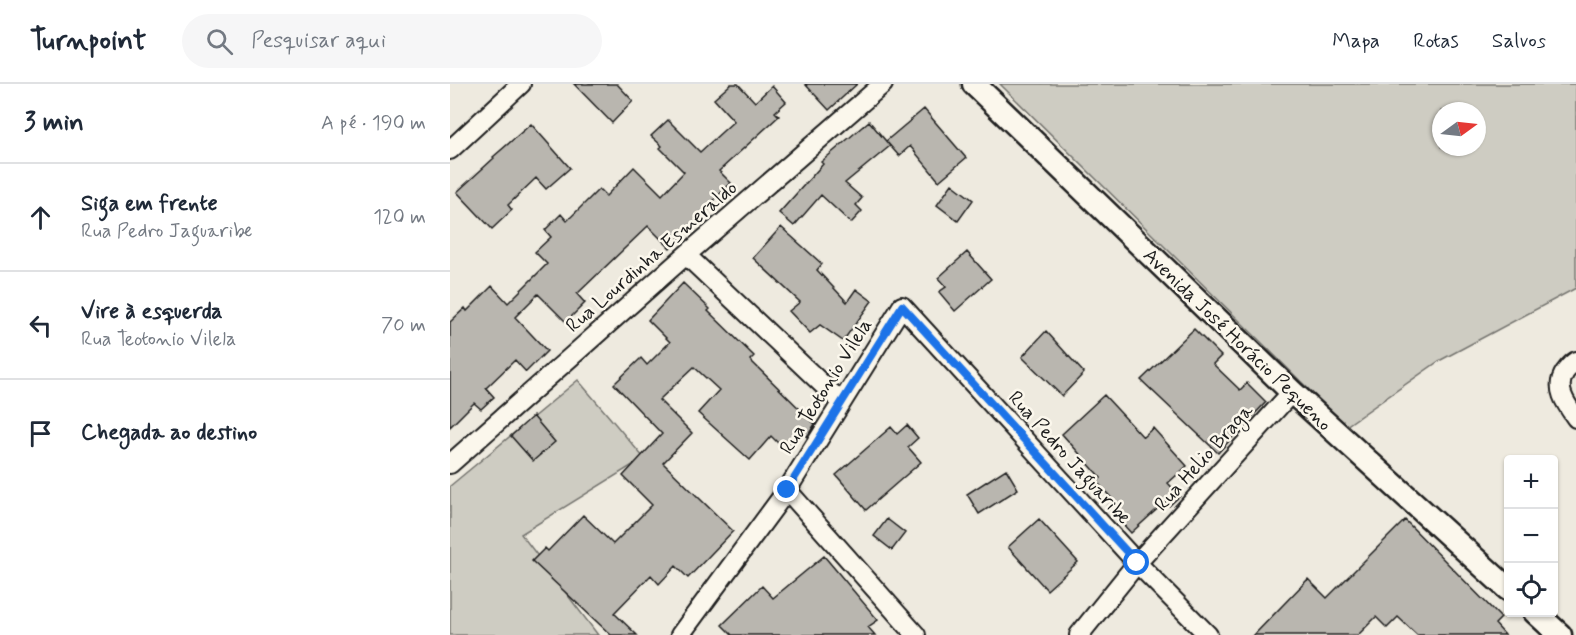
<!DOCTYPE html>
<html lang="pt">
<meta charset="utf-8">
<style>
:root{--surface:#fff;--page:#f6f6f7;--text:#1f2937;--muted:#747a83;--line:#e0e1e3}
body{margin:0;font-family:Mynerve,sans-serif;background:var(--page);color:var(--text)}
.controls{position:absolute;right:18px;bottom:18px;display:grid;overflow:hidden;border-radius:6px;box-shadow:0 2px 4px #0004}
.controls button{width:54px;height:54px;display:grid;place-items:center;padding:0;border:0;border-bottom:2px solid var(--line);background:var(--surface);color:var(--text);font:30px sans-serif}
.compass{position:absolute;left:982px;top:18px;width:54px;height:54px;border-radius:50%;background:var(--surface);box-shadow:0 2px 4px #0004;rotate:75deg}
.stop{position:absolute;width:18px;height:18px;margin:-14px;border:4px solid #1a73e8;border-radius:50%;background:#fff}
.stop.end{background:#1a73e8;border-color:#fff;box-shadow:0 2px 6px #0008}
.list{margin:0;padding:0;list-style:none}
h2{display:flex;justify-content:space-between;align-items:center;height:78px;margin:0;padding:0 24px;font-size:26px}
h2 small{font-size:20px;font-weight:400;color:var(--muted)}
.list li{display:grid;grid-template-columns:39px 1fr auto;gap:18px;align-items:center;box-sizing:border-box;height:108px;padding:0 24px;border-top:2px solid var(--line)}
.list b{display:block;font-size:22px;white-space:nowrap}
.list p{margin:0;font-size:20px;white-space:nowrap;color:var(--muted)}
.list em{font-size:20px;font-style:normal;color:var(--muted)}
.icon{flex:none;width:33px;height:33px;fill:none;stroke:currentColor;stroke-width:2;stroke-linecap:round;stroke-linejoin:round}
.map{position:relative;flex:none;width:1126px;height:551px;overflow:hidden}
header{display:flex;align-items:center;gap:36px;box-sizing:border-box;height:84px;padding:0 30px;background:var(--surface);border-bottom:2px solid var(--line)}
header strong{font-size:28px}
nav{display:flex;gap:33px;margin-inline-start:auto;font-size:21px}
.search{width:420px;height:54px;background:var(--page);display:flex;align-items:center;gap:15px;box-sizing:border-box;padding:0 21px;border-radius:33px;color:var(--muted);font-size:22px}
main{display:flex}
aside{flex:1;background:var(--surface)}
.map>svg:first-child{display:block}
.green{fill:#ceccc2;stroke:#75746f;stroke-width:1.5;fill-rule:evenodd}
.building{fill:#b9b6af;stroke:#1c1c1c;stroke-width:1.5}
.lines{fill:none;stroke-linecap:round;stroke-linejoin:round}
.minor-casing{stroke:#1c1c1c;stroke-width:22}
.tertiary-casing{stroke:#1c1c1c;stroke-width:27}
.minor{stroke:#fbf7ec;stroke-width:18}
.tertiary{stroke:#fbf7ec;stroke-width:22}
.route{stroke:#1a73e8;stroke-width:8}
.labels{text-anchor:middle;stroke-width:5;stroke-linejoin:round;paint-order:stroke}
.street-label{font-size:20px;fill:#1c1c1c;stroke:#fbf7ec}
</style>
<header>
<strong>Turnpoint</strong>
<div class="search"><svg class="icon" aria-label="search" viewBox="0 0 24 24"><circle cx="10" cy="10" r="6"/><path d="M15 15l6 6"/></svg>Pesquisar aqui</div>
<nav><a>Mapa</a><a>Rotas</a><a>Salvos</a></nav>
</header>
<main>
<aside>
<h2>3 min<small>A pé · 190 m</small></h2>
<ul class="list">
<li><svg class="icon" aria-label="ahead" viewBox="0 0 24 24"><path d="M12 20V5M6 11l6-6 6 6"/></svg><div><b>Siga em frente</b><p>Rua Pedro Jaguaribe</p></div><em>120 m</em></li>
<li><svg class="icon" aria-label="left" viewBox="0 0 24 24"><path d="M17 20v-9H6M10 6l-5 5 5 5"/></svg><div><b>Vire à esquerda</b><p>Rua Teotonio Vilela</p></div><em>70 m</em></li>
<li><svg class="icon" aria-label="arrive" viewBox="0 0 24 24"><path d="M6 21V4h12l-3 4 3 4H6"/></svg><div><b>Chegada ao destino</b></div></li>
</ul>
</aside>
<div class="map">
<svg width="1126" height="551" viewBox="0 0 1126 551">
<rect width="100%" height="100%" fill="#eeeadf"/>
<filter id="ink" filterUnits="userSpaceOnUse"><feTurbulence type="fractalNoise" baseFrequency=".0167" numOctaves="2"/><feDisplacementMap in="SourceGraphic" scale="12" xChannelSelector="R" yChannelSelector="G"/><feConvolveMatrix kernelMatrix="1 2 1 2 8 2 1 2 1" color-interpolation-filters="sRGB"/></filter>
<g filter="url(#ink)">
<path class="green" d="M550 0H1126V204L989 277 896 342ZM991 27H1027V63H991Z
M128 296 194 374 71 450 148 551H0V402Z"/>
<path class="building" d="M124 0H167L183 17 162 39Z
M281 0H288L305 18 322 2 336 18 325 28 329 32 269 87 281 99 259 121 261 123 220 164 198 142 127 210 135 219 116 238 88 210 65 233 97 267 76 288 65 276 36 304 44 313 31 325 24 319 0 343V238L15 224 17 227 42 202 58 219 97 180 85 168 101 153 95 146 111 130 117 137 149 105 156 112 184 83 212 111 234 88 210 64 212 62 201 52 218 36 250 68 284 37 264 15Z
M355 0H407L379 26Z
M474 25 516 74 489 97 460 62 449 72 436 57Z
M419 37 440 62 395 99 412 114 406 121 412 127 401 139 371 111 344 142 329 129 373 80 371 78Z
M81 40 120 84 96 105 86 94 58 121 62 126 42 145 7 108 44 74 43 73Z
M502 100 523 116 508 137 487 121Z
M331 143 372 180 367 186 397 218 406 205 422 217 393 257 370 241 360 249 339 227 350 218 303 174Z
M517 168 541 195 505 227 489 208 496 203 488 194Z
M233 199 260 225 258 227 304 272 300 276 365 340 357 353 353 349 336 367 321 352 300 376 248 329 269 306 244 283 209 316 242 349 213 379 283 447 238 494 226 482 209 500 201 491 164 529 187 551H161L82 477 95 464 98 467 133 431 163 460 202 421 173 392 212 350 164 300 191 274 197 281 220 258 198 236Z
M744 245 771 272 763 280 790 306 797 299 816 318 768 369 691 296Z
M596 247 634 289 612 312 572 273Z
M654 311 693 353 703 344 737 382 718 399 730 412 719 422 715 418 681 449 657 423 664 417 647 398 651 394 612 350Z
M83 332 105 358 83 377 61 352Z
M457 341 468 354 458 363 471 378 416 426 386 391 441 343 447 350Z
M556 385 568 405 529 430 517 410Z
M437 435 455 449 442 466 424 452Z
M589 435 628 478 597 506 558 463Z
M955 436 1051 534 1045 540 1055 551H967L948 533 937 544 926 533 908 551H804L858 495 877 514Z
M374 472 428 536 418 543 425 551H282L272 541 312 502 323 514Z"/>
<g class="lines">
<defs>
<path id="minor" d="M0 66 71 0
M236 171 391 318
M1126 277C1121 280 1119 283 1115 288 1104 304 1116 320 1126 334
M0 380 236 171 433 0
M337 406 466 551
M230 551 337 406 452 222 687 479 758 551
M629 551 687 479 842 308"/>
<path id="tertiary" d="M524 0 842 308 1058 505
M1085 528 1110 551"/>
</defs>
<use href="#minor" class="minor-casing"/>
<use href="#tertiary" class="tertiary-casing"/>
<use href="#minor" class="minor"/>
<use href="#tertiary" class="tertiary"/>
</g>
</g>
<g class="lines" filter="url(#ink)">
<path class="route" d="M337 406 452 222 687 479"/>
</g>
<g class="labels">
<g class="street-label">
<text transform="translate(201 172) rotate(-41)" y="7">Rua Lourdinha Esmeraldo</text>
<text transform="translate(788 255) rotate(44)" y="7">Avenida José Horácio Pequeno</text>
<text transform="translate(375 302) rotate(-58)" y="7">Rua Teotonio Vilela</text>
<text transform="translate(620 373) rotate(48)" y="7">Rua Pedro Jaguaribe</text>
<text transform="translate(753 373) rotate(-48)" y="7">Rua Helio Braga</text>
</g>
</g>
</svg>
<div class="controls">
<button>+</button>
<button>−</button>
<button><svg class="icon" aria-label="locate" viewBox="0 0 24 24"><circle cx="12" cy="12" r="6"/><path d="M12 2v4M12 18v4M2 12h4M18 12h4"/></svg></button>
</div>
<svg class="compass" viewBox="-18 -18 36 36"><path d="M0-13l5 13h-10z" fill="#e53935"/><path d="M0 13l5-13h-10z" fill="#747a83"/></svg>
<div class="stop" style="left:687px;top:479px"></div>
<div class="stop end" style="left:337px;top:406px"></div>
</div>
</main>
